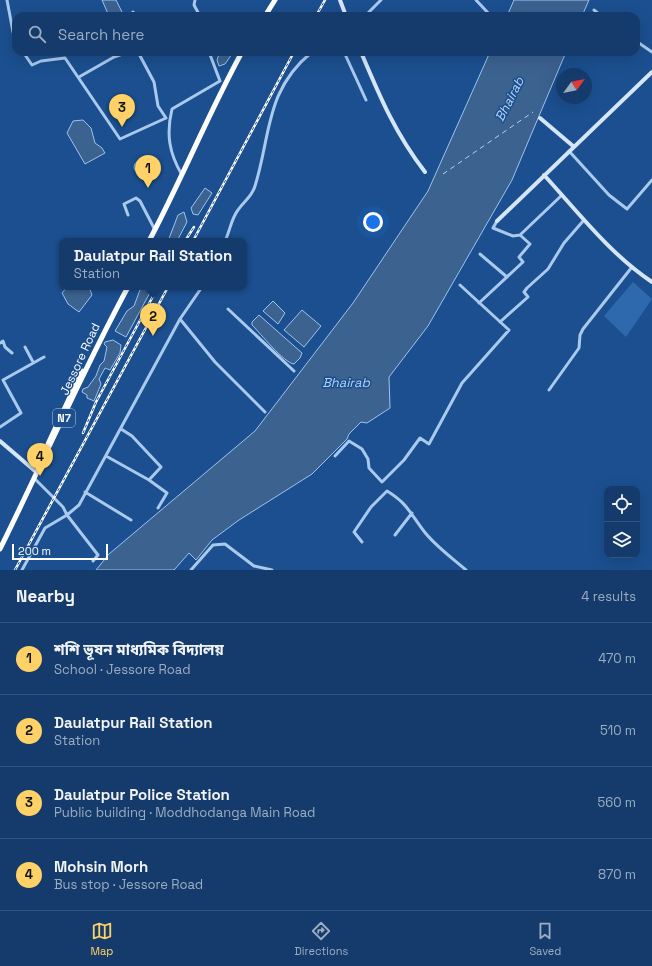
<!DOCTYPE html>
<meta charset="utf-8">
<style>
:root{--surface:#143b6b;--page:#1d4271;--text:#f1f3f6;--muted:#9dadc1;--line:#33557e;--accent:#ffd166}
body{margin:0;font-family:"Space Grotesk","Noto Sans Bengali",sans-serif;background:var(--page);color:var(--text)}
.controls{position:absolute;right:12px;bottom:12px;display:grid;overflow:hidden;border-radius:8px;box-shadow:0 4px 16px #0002}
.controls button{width:36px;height:36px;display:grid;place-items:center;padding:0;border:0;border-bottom:1px solid var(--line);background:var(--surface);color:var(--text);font:20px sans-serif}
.compass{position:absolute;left:556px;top:68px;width:36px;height:36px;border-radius:50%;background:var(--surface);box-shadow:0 4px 16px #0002;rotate:57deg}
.scale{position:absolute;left:12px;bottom:10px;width:96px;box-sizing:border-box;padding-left:4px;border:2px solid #fff;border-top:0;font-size:11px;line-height:14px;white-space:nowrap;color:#fff;-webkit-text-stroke:3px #1b4f8f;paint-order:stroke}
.you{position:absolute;left:373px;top:222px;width:14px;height:14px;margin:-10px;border:3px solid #fff;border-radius:50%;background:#1a73e8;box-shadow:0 0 0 6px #1a73e833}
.badge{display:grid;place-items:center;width:26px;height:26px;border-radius:50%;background:var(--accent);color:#111;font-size:13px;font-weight:700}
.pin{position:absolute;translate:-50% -33px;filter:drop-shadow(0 1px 2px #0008)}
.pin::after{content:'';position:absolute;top:21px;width:14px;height:12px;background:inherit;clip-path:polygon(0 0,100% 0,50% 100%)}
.popup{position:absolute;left:59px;top:238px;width:188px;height:52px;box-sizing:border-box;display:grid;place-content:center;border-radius:8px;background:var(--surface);filter:drop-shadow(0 1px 3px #0005);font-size:13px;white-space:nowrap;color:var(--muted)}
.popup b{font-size:15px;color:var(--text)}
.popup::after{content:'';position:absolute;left:50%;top:100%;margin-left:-8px;border:8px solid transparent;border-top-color:var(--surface)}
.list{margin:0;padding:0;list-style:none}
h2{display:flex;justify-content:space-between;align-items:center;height:52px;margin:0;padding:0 16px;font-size:17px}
h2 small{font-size:13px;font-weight:400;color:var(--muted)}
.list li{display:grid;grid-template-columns:26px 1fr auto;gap:12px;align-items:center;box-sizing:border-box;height:72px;padding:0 16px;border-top:1px solid var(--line)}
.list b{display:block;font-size:15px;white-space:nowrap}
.list p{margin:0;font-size:13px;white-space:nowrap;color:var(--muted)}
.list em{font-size:13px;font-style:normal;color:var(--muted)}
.icon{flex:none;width:22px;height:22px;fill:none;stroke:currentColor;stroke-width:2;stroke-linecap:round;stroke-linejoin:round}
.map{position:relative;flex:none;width:652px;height:570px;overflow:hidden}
.search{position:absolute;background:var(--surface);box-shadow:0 4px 16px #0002;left:12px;right:12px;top:12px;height:44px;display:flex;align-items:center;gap:10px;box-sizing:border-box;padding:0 14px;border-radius:12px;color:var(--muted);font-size:15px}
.sheet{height:340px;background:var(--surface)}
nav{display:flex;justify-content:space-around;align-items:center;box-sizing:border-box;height:56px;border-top:1px solid var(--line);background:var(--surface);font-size:11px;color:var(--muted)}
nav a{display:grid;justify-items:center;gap:2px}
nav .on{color:var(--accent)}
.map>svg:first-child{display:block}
.green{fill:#2e69ad}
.water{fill:#3c6290;stroke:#9cc4f0}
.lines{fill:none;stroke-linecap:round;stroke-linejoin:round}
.ferry{stroke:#b5d3f5;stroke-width:1;stroke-dasharray:5 4;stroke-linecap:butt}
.street{stroke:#a9c9ee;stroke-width:3}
.secondary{stroke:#d6e6fa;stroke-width:4}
.highway{stroke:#fff;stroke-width:5}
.rail-casing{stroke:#fff;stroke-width:2.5}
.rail{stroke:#1b4f8f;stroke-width:1;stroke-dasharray:3;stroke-linecap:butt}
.labels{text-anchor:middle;stroke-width:3;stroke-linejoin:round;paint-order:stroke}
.shield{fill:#1b4f8f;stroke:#bbcadd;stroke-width:1}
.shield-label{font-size:11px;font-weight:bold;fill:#fff}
.street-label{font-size:12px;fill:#fff;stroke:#1b4f8f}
.water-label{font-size:13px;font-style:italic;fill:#b5d3f5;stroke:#1b4f8f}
</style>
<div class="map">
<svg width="652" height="570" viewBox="0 0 652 570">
<rect width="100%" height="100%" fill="#1b4f8f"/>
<path class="green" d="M633 282 652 299 626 337 604 316Z"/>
<path class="water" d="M102 0H116L124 16H109Z
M514 0H589L582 16H507Z
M220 52H230L232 54 225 64 219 66 217 60Z
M490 52H566L512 180 428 326 389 377 390 408 367 423 361 422 349 434 347 439 312 474 239 520 212 540 196 560 189 553 174 570H96L109 554 255 431 353 303 428 191Z
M83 120 91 128 95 143 102 148 105 153 85 164 67 133 73 121Z
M134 167a6 6 0 1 1 12 0a6 6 0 1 1-12 0Z
M205 188 212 193 198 215 193 214 191 208Z
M184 212 187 222 177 241H168L178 215Z
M67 287H89L92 295 79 312 68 304 62 293Z
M141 287H153L126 337 115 331 127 311 134 306Z
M273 301 285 313 278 324 263 311Z
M302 310 321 326 304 347 284 330Z
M259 315 302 353 300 358 294 364C284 363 260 333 252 325V322Z
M113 340 121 345 120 353 110 370 105 368 99 379 101 384 94 401 87 398V395L82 392 83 389 88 387 96 376 100 365 104 361 107 347 104 344 105 342Z"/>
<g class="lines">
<path class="ferry" d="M443 174 533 112"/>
<path class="street" d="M7 0 13 32 16 38
M195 0 194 5 200 16
M476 0 490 15
M594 10 601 16
M133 12 135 16
M365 16 381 0
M636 41 652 52
M23 52 32 65 41 61 65 58 120 139 166 118
M138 52 154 82 158 106 166 118
M344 52 366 100
M79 77 114 57 128 52
M569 151 609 195 627 209 652 180
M182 175C169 153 166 134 172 109L220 81 209 52
M128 215 124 204 136 198 140 201 155 230
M497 221 493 228 513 236 520 235
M225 241C230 231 231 219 238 210 244 201 252 197 255 186 271 135 265 90 312 52
M480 254 507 277
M479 303 523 262 519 257 530 244 520 235 562 195
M228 309 294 371
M180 319 215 362 265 412
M500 322 528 297 524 292 527 288 548 269 564 243 584 220
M0 343 3 341 5 347 12 353
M25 347 33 362
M549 390 579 348 580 335 583 329 632 267
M0 427 21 413 3 380 44 357
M121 429 132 436 161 467 149 480
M106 456 149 480 167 493 158 508
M335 456 349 441 362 449 368 459 369 468 382 482 404 460 420 438 429 444 462 383 509 330 460 285
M35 479 63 507 67 515 98 555 93 561
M85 492 131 520
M395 535 412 513
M362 542 354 532 371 507 387 491C407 503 410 513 423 530 434 545 451 557 466 570
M22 570 45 528 67 515 79 505 180 319 202 287
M191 570 213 545 225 544 254 566 272 570"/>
<path class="secondary" d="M340 0 346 16
M361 52C380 97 395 133 425 172
M540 118 573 146
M544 175C578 212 610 254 652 282
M497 221 652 72
M0 441 35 471"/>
<path class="highway" d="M265 16 275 0
M149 241C182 179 208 114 242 52
M48 444 82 371
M0 549C43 462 82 372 128 287"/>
<defs>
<path id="rail" d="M316 16 325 0
M185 241 194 227
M193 241 294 52
M83 433 96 402 158 287
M15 570 168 287"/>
</defs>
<use href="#rail" class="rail-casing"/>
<use href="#rail" class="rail"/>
</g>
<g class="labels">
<rect class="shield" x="53" y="409" width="22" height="18" rx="3"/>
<g class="shield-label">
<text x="64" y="422">N7</text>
</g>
<g class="street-label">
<text transform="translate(80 359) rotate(-65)" y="4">Jessore Road</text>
</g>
<g class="water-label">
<text transform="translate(509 99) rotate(-63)" y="5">Bhairab</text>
<text x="346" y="387">Bhairab</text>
</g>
</g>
</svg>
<div class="controls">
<button><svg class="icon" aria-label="locate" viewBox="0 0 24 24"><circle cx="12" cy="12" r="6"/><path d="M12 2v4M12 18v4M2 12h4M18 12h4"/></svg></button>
<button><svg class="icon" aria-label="layers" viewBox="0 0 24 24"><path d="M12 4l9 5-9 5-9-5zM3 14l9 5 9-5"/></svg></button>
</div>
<svg class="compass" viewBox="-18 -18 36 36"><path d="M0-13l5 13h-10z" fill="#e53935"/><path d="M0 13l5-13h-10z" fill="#9dadc1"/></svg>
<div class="scale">200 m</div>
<div class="you"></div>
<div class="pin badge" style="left:148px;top:188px">1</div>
<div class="pin badge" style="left:153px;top:336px">2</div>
<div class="popup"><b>Daulatpur Rail Station</b>Station</div>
<div class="pin badge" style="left:122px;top:127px">3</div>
<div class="pin badge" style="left:40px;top:476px">4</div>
<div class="search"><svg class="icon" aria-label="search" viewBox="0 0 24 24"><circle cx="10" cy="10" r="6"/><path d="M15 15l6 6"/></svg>Search here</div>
</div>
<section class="sheet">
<h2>Nearby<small>4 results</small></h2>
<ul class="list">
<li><span class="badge">1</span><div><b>শশি ভূষন মাধ্যমিক বিদ্যালয়</b><p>School · Jessore Road</p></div><em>470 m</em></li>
<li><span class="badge">2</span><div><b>Daulatpur Rail Station</b><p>Station</p></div><em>510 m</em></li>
<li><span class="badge">3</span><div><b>Daulatpur Police Station</b><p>Public building · Moddhodanga Main Road</p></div><em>560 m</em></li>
<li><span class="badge">4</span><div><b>Mohsin Morh</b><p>Bus stop · Jessore Road</p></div><em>870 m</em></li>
</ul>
</section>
<nav>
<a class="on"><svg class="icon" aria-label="map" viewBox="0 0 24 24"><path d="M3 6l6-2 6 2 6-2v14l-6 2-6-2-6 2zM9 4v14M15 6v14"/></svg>Map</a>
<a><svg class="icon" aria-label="directions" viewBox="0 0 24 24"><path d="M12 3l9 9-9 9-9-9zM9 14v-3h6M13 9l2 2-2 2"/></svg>Directions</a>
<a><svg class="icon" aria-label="saved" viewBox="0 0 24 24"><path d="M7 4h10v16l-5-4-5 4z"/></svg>Saved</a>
</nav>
